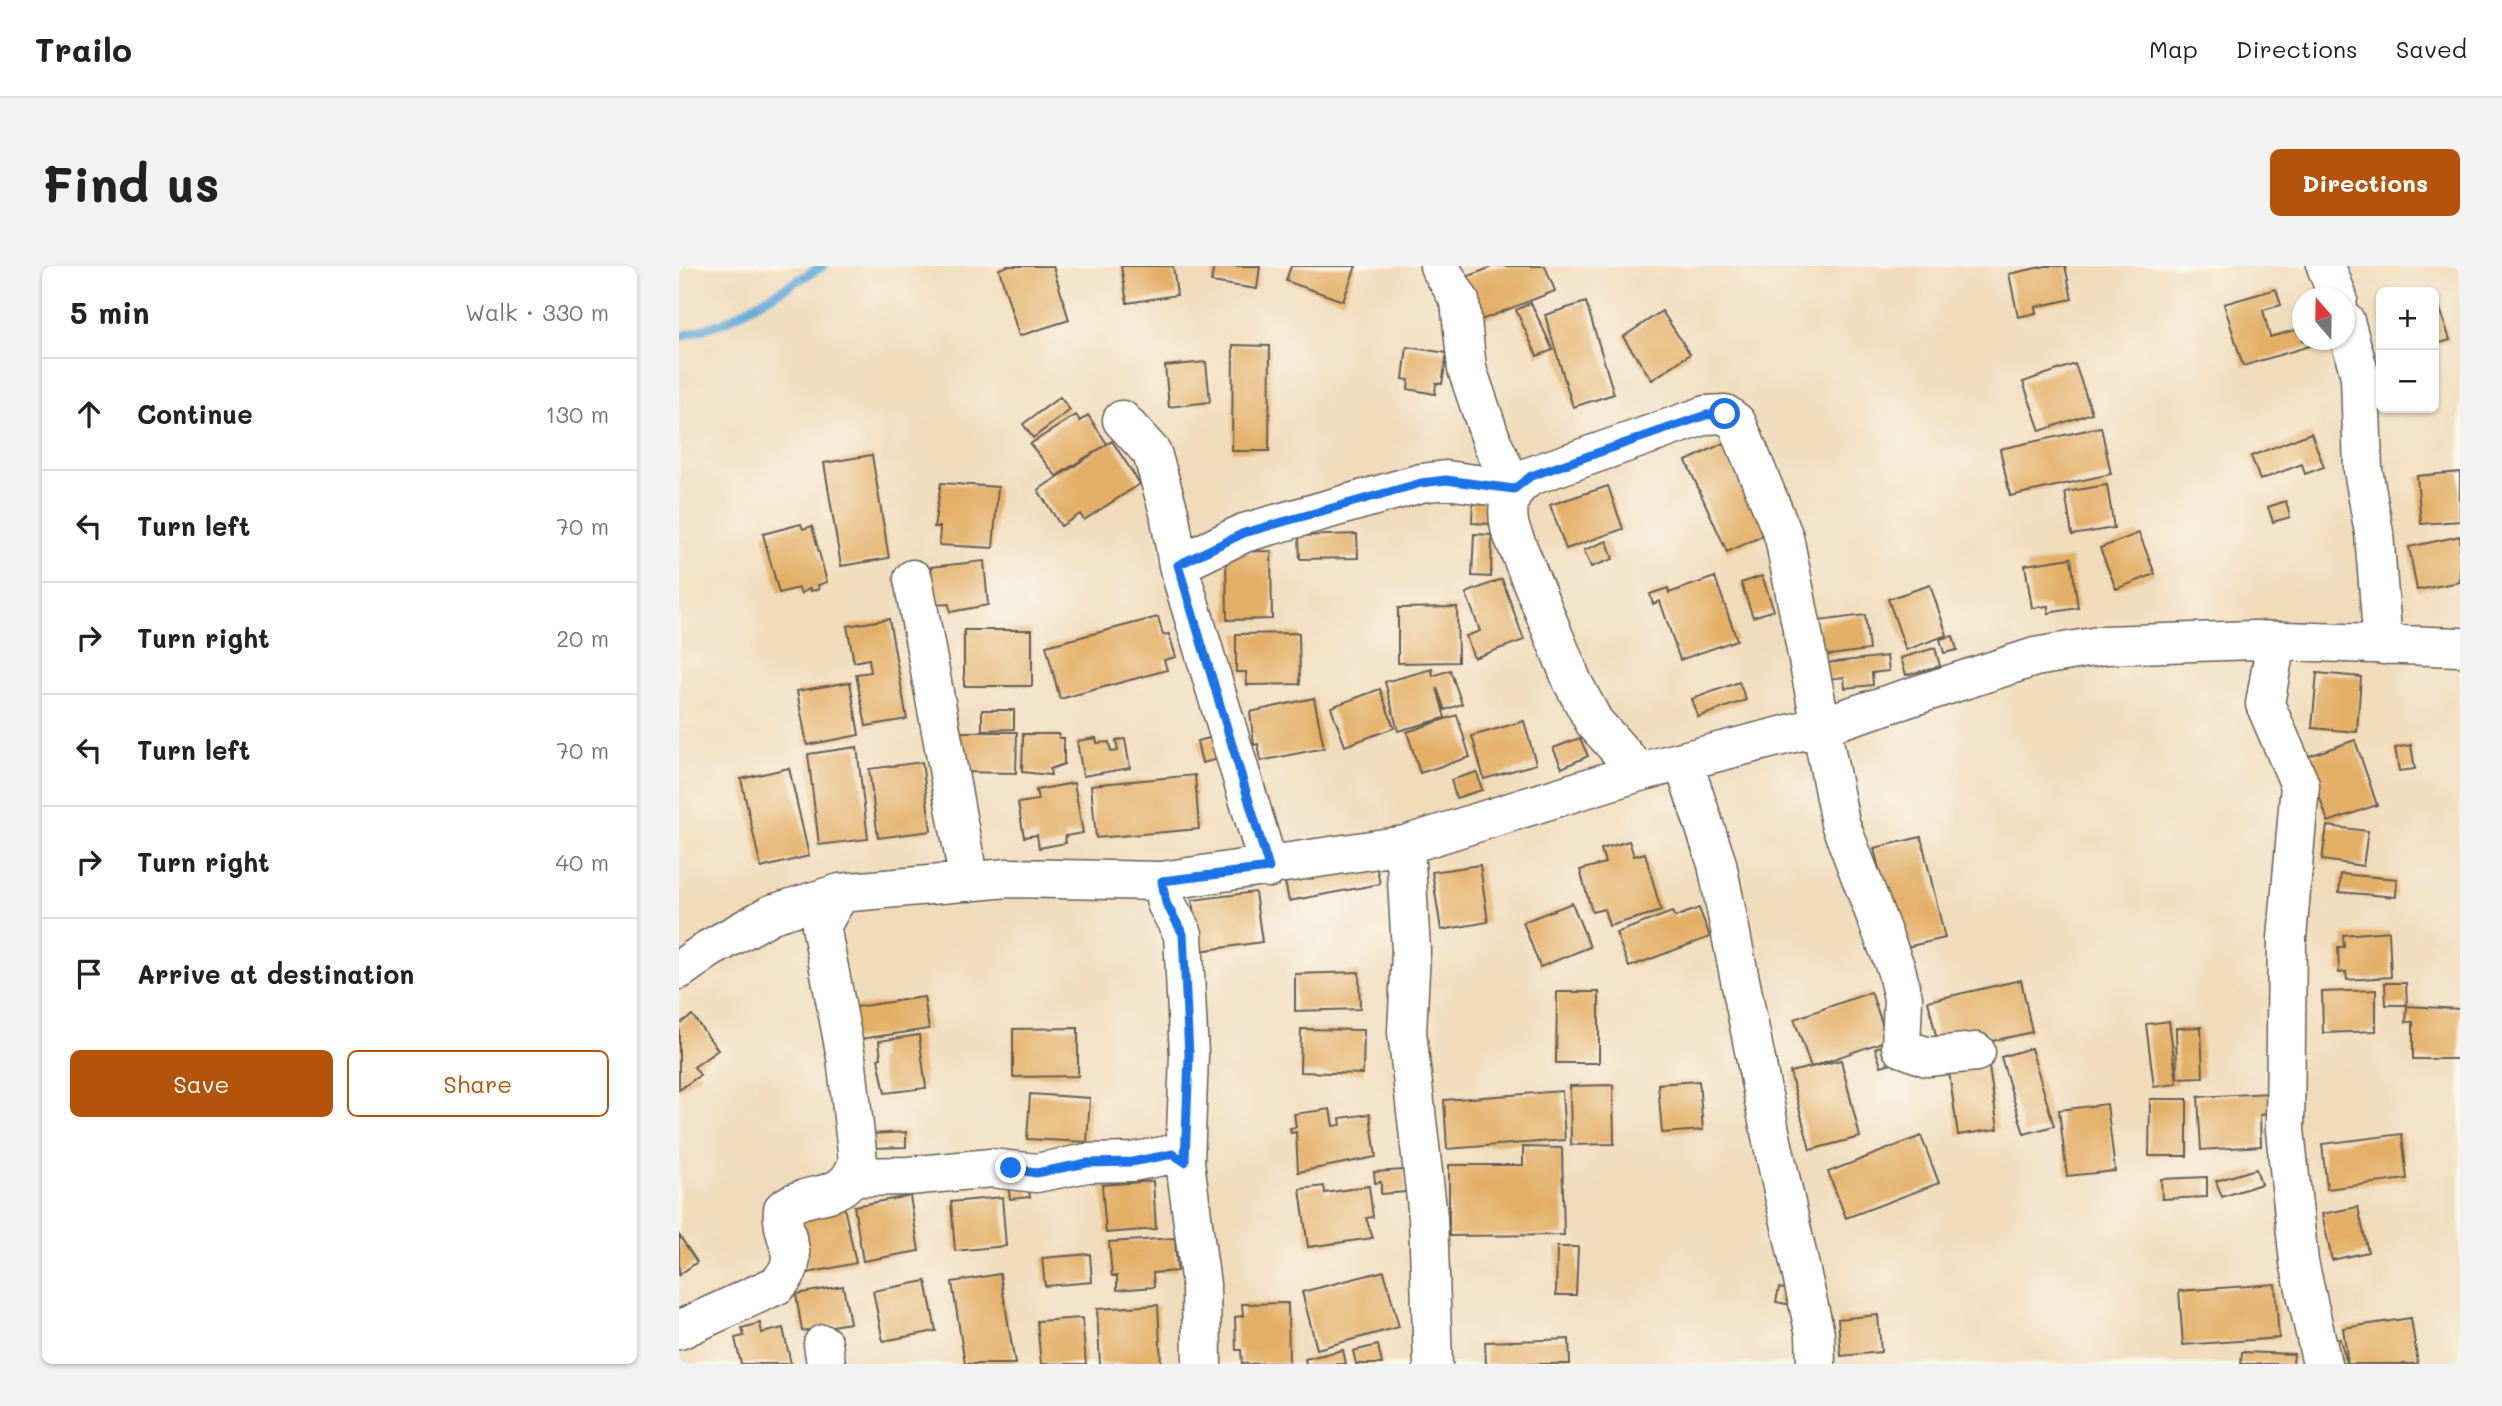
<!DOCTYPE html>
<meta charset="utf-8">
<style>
:root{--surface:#fff;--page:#f2f2f2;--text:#222;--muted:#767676;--line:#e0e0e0;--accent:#b45309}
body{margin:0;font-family:Mali,sans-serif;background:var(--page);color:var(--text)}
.controls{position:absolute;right:21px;top:21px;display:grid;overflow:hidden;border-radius:10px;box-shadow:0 2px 5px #0004}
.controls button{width:63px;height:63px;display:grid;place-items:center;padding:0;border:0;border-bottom:2px solid var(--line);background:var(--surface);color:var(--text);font:35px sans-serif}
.compass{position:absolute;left:1613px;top:21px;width:63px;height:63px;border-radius:50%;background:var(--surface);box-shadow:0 2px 5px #0004;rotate:340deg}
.stop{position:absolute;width:21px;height:21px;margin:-16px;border:5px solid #1a73e8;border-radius:50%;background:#fff}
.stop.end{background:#1a73e8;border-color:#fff;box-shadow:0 2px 7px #0008}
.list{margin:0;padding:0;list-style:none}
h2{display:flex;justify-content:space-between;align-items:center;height:91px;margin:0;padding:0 28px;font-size:30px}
h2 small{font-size:23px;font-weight:400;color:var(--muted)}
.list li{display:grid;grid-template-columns:46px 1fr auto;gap:21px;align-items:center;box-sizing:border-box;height:112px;padding:0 28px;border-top:2px solid var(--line)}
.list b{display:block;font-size:26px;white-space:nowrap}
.list em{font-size:23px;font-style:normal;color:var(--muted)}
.actions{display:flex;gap:14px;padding:21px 28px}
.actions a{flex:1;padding:16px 0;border:2px solid var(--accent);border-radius:10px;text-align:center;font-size:24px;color:var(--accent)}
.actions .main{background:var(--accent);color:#fff}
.icon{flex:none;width:38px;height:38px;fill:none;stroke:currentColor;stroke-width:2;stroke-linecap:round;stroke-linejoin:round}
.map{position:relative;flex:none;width:1781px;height:1098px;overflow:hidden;border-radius:10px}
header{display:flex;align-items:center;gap:42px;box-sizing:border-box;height:98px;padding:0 35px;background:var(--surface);border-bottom:2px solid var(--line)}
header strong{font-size:33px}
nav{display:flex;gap:38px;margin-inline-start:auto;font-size:24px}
.intro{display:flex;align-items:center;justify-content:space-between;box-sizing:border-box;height:168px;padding:0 42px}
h1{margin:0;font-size:49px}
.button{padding:18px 32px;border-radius:10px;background:var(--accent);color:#fff;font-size:24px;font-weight:700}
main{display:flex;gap:42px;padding:0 42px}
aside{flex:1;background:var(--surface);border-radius:10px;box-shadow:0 2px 5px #0004}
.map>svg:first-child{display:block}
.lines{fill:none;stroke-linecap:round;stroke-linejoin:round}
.stream{stroke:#60a7d6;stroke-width:9}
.building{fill:#e3ae65}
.minor-casing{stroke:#665f54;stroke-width:41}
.minor{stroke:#fff;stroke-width:38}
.route{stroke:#1a73e8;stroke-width:9}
</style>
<header>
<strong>Trailo</strong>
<nav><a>Map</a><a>Directions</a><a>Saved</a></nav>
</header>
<div class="intro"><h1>Find us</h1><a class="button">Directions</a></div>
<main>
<aside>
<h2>5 min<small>Walk · 330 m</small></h2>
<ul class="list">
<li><svg class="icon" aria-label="ahead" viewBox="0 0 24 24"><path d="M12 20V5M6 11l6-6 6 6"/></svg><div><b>Continue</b></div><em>130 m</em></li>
<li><svg class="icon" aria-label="left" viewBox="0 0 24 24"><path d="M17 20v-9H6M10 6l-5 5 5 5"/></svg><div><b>Turn left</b></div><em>70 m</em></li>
<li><svg class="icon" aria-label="right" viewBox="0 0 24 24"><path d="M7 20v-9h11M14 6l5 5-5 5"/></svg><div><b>Turn right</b></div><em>20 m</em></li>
<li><svg class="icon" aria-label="left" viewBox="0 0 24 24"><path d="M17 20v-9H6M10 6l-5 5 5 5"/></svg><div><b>Turn left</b></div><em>70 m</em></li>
<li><svg class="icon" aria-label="right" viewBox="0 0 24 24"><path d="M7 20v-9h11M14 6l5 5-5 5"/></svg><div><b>Turn right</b></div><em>40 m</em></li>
<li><svg class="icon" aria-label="arrive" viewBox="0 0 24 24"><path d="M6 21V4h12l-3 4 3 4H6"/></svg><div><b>Arrive at destination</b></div></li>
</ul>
<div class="actions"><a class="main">Save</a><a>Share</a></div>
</aside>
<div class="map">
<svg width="1781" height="1098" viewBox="0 0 1781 1098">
<rect width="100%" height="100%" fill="#fbf7ec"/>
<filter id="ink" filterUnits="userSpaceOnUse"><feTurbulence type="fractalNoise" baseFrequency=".0143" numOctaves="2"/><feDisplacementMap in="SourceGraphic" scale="14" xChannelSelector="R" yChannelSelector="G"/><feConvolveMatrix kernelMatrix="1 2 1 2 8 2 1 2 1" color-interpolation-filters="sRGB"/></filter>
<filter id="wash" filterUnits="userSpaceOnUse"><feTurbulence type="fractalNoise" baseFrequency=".00686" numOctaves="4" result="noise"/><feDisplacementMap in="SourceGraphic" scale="28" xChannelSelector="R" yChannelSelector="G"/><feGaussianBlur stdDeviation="1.57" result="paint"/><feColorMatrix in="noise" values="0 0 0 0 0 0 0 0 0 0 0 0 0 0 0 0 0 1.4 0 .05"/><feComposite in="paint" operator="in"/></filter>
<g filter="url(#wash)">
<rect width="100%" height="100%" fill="#f0dcbb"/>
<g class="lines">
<path class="stream" d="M0 71 46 56 144 0"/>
</g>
<g id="blocks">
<path class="building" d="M328 0H374L390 54 340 70 320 3Z
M442 0H494L498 29 448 37Z
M535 0H581L578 23 532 16Z
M612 0H677L664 35 607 15Z
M815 0H866L876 25 797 56 780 14Z
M1367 0H1386L1393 33 1356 41 1357 47 1339 51 1330 8Z
M1597 23 1602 39 1584 44 1591 71 1624 62V74H1636L1637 78 1564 100 1545 38Z
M1758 33 1771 74 1755 79V34Z
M907 36 935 128 894 141 866 49Z
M852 37 874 84 858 90 837 44Z
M983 45 1011 88 973 114 944 71Z
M554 79 591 80 590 185H553Z
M728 81 768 87 763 118 757 117 756 128 729 123 730 114 724 113Z
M527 96 531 136 490 141 486 100Z
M1396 98 1413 147 1361 165 1344 116Z
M381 131 391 144 354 172 344 158Z
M397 149 401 155 409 149 428 178 377 210 351 178Z
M1422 161 1432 208 1331 230 1321 183Z
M1632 167 1645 201 1626 208 1623 198 1581 214 1572 190Z
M1053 173 1095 265 1048 286 1007 195Z
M433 175 461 218 405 254 401 248 382 260 359 224Z
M193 189 210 292 162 300 145 197Z
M1781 206V255L1742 258 1738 210Z
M262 217 319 221 314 282 260 279 261 261H255Z
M1428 219 1435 262 1393 269 1386 226Z
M929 220 944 263 887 283 871 239Z
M794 229 814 230 813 258 793 257Z
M1607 235 1611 251 1594 256 1589 241Z
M122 258 124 263 133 260 148 316 139 319 140 323 132 325 131 322 122 328 120 322 100 327 84 268Z
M1460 267 1476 308 1437 323 1421 282Z
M678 268 679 292 621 293 620 270Z
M795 268 813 269 812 311 793 310Z
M1781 270V316L1738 324 1730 281Z
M928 275 934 293 912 301 905 284Z
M592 285 593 353 548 354 547 286Z
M1392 292 1399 342 1369 347V340L1353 342 1346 299Z
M305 295 309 339 271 346 270 338 256 339 252 301Z
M1083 310 1095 344 1074 351 1062 317Z
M1036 311 1058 374 1001 394 981 335 974 338 971 328 989 322 990 327Z
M823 313 845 374 795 392 787 370 801 365 787 327Z
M1251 319 1268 369 1227 384 1209 333Z
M778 341 779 396 719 397V342Z
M1186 349 1190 384 1143 390 1139 355Z
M479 351 484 369 490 368 497 391 485 394 488 404 381 433 367 380Z
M210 353 228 453 187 460 177 408 192 406 190 393 175 396 168 360Z
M285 364H353V420H285Z
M620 367 621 418 568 419 567 406H557V368Z
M1274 370 1278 384 1265 387 1261 373Z
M1256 382 1261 400 1227 409 1222 392Z
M1208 390 1210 405 1193 407 1194 419 1166 422 1165 411 1140 414 1139 398Z
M753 403 754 410 771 404 783 438 766 444 758 422 766 452 719 465 706 416Z
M1638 407 1682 411 1678 466 1633 462Z
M171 416 180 469 128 479 118 425Z
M1060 416 1067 434 1019 451 1013 433Z
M701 423 715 462 666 480 652 441Z
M635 432 645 482 582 495 579 478 575 479 571 446Z
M303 444H335V463L303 464Z
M778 449 791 491 741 507 728 466Z
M845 455 857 498 805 513 793 470Z
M279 466H338L337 507 279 506Z
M344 468H380V472H385V498L371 503 372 509 343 506Z
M535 471 540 493 523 497 518 475Z
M417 472 418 477 430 476 432 486 439 485 437 474 446 473 451 502 404 510 398 475Z
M901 472 909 490 883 502 874 482Z
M1676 474 1698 539 1649 556 1627 491Z
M1732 479 1736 503 1720 505 1716 482Z
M178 481 189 573 140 579 129 488Z
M243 496 252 565 199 572 190 503Z
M110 502 130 590 82 602 62 513Z
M798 506 803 524 777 532 772 514Z
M516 509 520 563 417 572 412 519Z
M395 517 404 567 386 570 387 577 360 582 358 569 345 571 339 537 359 534 357 524Z
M1648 560 1689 565 1684 600 1643 594Z
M1242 571 1266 672 1219 683 1195 582Z
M950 575 955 590 966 587 982 645 930 660 925 643 913 646 901 604 926 597 922 583Z
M696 594 701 618 610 635 605 611Z
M801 599 809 656 762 664 753 606Z
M1662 608 1718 613 1717 631 1660 626Z
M576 626 583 676 520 685 513 634Z
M893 637 911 681 861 701 844 656Z
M1020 642 1031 671 950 701 937 667 993 646 996 651Z
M1710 665 1712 711 1668 714 1667 706 1660 707 1659 681H1665L1664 669Z
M680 706 681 743 616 745V708Z
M1342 714 1353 766 1261 787 1249 735Z
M1706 717H1727L1728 739H1707Z
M1697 724V765L1644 767 1643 726Z
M878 726H920V797H877Z
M1192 726 1209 774 1132 801 1115 753Z
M245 731 250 763 174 774 170 742Z
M1728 740 1781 743V793H1734V756H1727Z
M13 749 39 784 15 801 21 809 0 824V758Z
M1490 755 1498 818 1475 821 1467 758Z
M1522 761 1524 811 1498 812 1497 762Z
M399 762V810L334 811V763Z
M622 763 685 764 684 808 621 806Z
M240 769 247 822 206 827 199 793 202 792 200 775Z
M1217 775 1223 794 1202 800 1196 782Z
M1352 782 1375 860 1345 868 1322 791Z
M1162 794 1181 871 1131 884 1111 806Z
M1310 801 1319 863 1279 869 1270 806Z
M1020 815 1024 864 983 867 979 818Z
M934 819 935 878 892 879 891 820Z
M883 825 886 874 768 883 765 834Z
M1590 827 1591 848 1581 849 1582 880 1522 884 1519 831Z
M351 828 411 832 408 876 348 873Z
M1471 833H1508V890H1470Z
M1428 838 1436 905 1388 910 1380 844Z
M651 843 654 860 662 859 661 852 691 848 697 891 619 906 617 866 612 867 611 862 617 861 615 848Z
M227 866V881L193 882 192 868Z
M1723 868 1728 913 1648 923 1643 878Z
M1242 870 1260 917 1167 952 1149 906Z
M844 881 883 882 885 969 770 970V899H844Z
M1577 903 1582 918 1543 931 1537 915Z
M725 904 727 926 702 928V916L696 917 695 906Z
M348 909 351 931 331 933 328 912Z
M1528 911V931L1483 933 1482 913Z
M474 915 477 963 427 967 423 919Z
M645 920 646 927 690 920 694 951 687 952 694 972 629 981 621 923Z
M231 930 240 985 184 995 175 940Z
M323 931 327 980 276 985 272 936Z
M164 936 177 997 129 1007 116 947Z
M1679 941 1689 986 1653 994 1643 948Z
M0 969 18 996 0 1009Z
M496 972 498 1005 474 1007 475 1021 438 1024V1010H433L430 976Z
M878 981H899L897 1029H877Z
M411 988 413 1016 366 1020 363 992Z
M705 1005 720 1061 638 1083 623 1026Z
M321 1008 336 1098H286L273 1016Z
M247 1015 257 1065 204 1075 194 1025Z
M1596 1018 1600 1072 1504 1079 1500 1025Z
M164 1020 171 1057 123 1065 117 1028Z
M1100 1022 1116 1025 1113 1039 1097 1036Z
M609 1037 610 1097 563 1098 562 1084H557L556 1051 564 1050 563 1038Z
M479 1039 482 1098H421L418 1043Z
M1199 1049 1202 1086 1162 1090 1159 1053Z
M403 1052 407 1098H362L358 1055Z
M1732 1052 1739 1098H1669L1664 1062Z
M81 1057 83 1067 104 1062 112 1098H62L56 1072 65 1070 63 1062Z
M890 1073 891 1098H807L806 1076Z
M1661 1073 1668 1097 1655 1098 1648 1076Z
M699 1079 703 1098H677L674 1085Z
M664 1084 667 1098H627L626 1093Z
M1563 1086 1615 1088 1614 1098H1562Z"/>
</g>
</g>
<g filter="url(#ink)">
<use href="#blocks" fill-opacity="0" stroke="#665f54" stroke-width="2"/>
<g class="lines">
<defs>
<path id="minor" d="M760 0 781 35 788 103 814 179 835 223
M1647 0 1659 32
M1666 55 1681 110 1684 204 1695 267 1704 379
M443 154 473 187 490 246 499 299 590 602
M499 299 565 267 742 217 767 214 835 223
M234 313 290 616
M1597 375 1586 438 1621 519 1608 672 1606 864 1620 996 1643 1098
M1004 495 1038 598 1093 875 1136 1068 1137 1098
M960 506 915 456 894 417 831 262C826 238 831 223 852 210L1027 149 1046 148 1058 157 1105 271 1161 557 1217 703 1224 732 1222 781 1248 791 1297 786
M726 579 732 685 728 766 749 951 754 1098
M483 615 487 637 504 668 510 789 506 896 522 1019 523 1098
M0 704 30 683 93 648 161 627 329 612 483 615 726 579 960 506 1142 460 1356 391 1426 379 1576 374 1781 381
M174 911 230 910 312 902 357 907 408 897 453 896 494 888 506 896
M0 1064 98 1019C127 990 101 975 104 943 134 921 165 940 179 895L167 791 142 660 161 627
M144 1078 147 1098"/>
</defs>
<use href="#minor" class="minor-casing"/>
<use href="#minor" class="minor"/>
</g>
</g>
<g class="lines" filter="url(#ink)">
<path class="route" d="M332 902 357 907 408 897 453 896 494 888 506 896 510 789 504 668 487 637 483 615 590 602 499 299 565 267 742 217 767 214 835 223 852 210 1027 149 1046 148"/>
</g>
</svg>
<div class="controls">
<button>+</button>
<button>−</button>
</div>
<svg class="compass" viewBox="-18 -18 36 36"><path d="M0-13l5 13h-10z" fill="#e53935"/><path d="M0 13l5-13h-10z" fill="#767676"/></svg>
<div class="stop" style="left:1046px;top:148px"></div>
<div class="stop end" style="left:332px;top:902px"></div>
</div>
</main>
